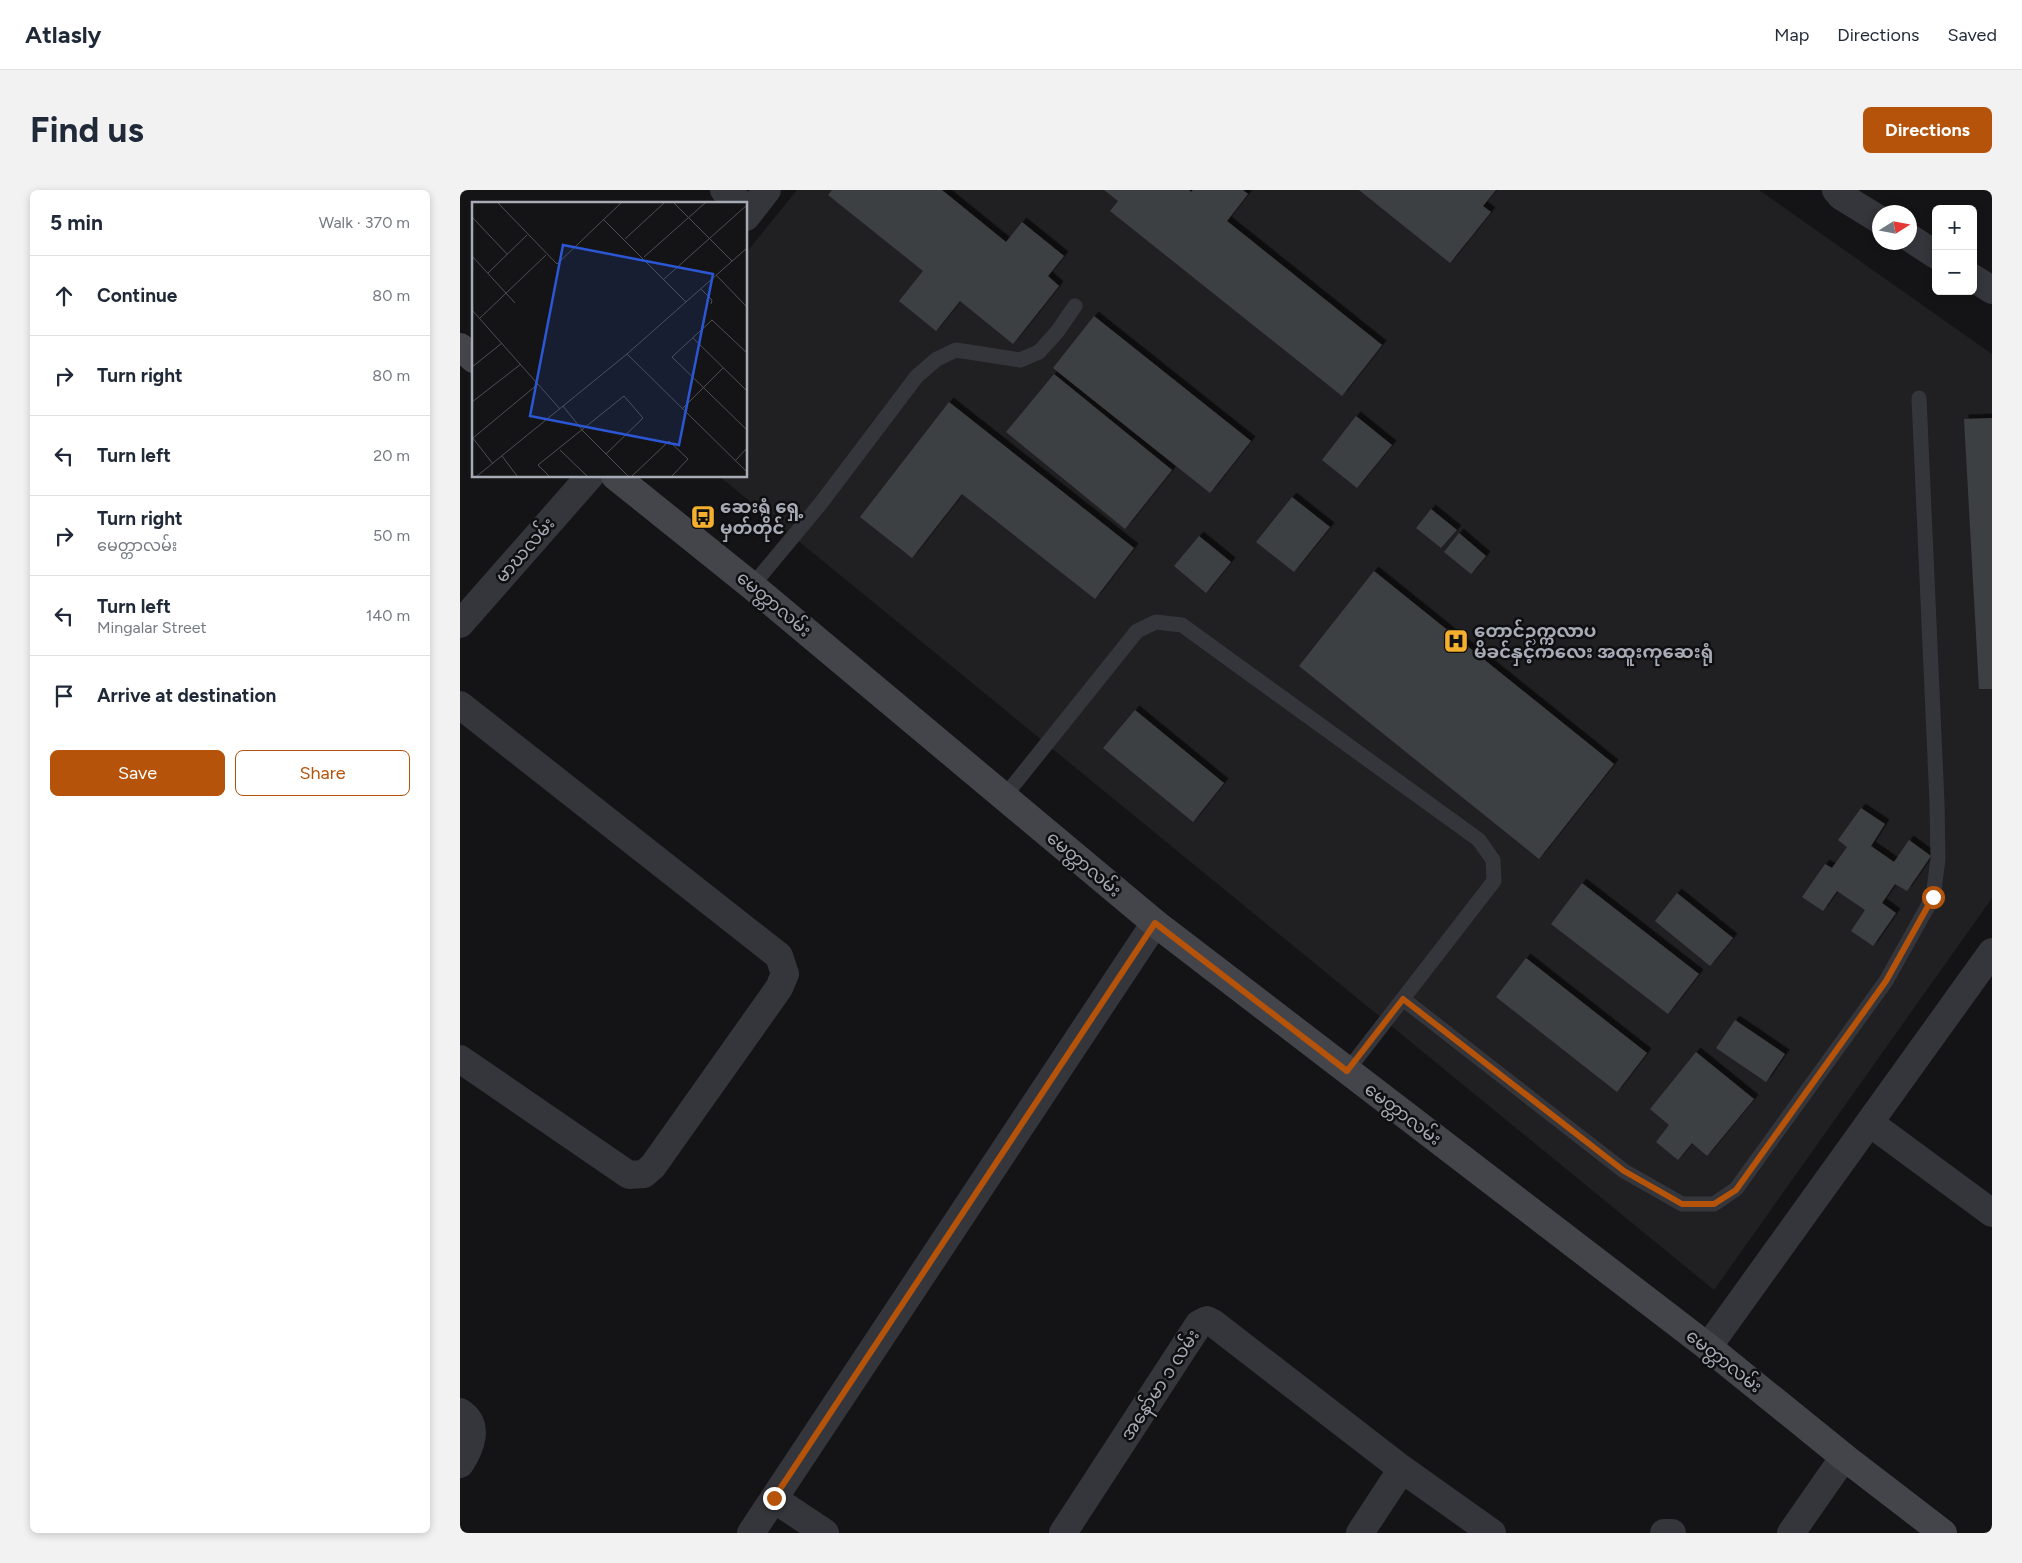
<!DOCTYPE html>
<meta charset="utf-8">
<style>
:root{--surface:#fff;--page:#f2f2f3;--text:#1f2937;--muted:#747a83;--line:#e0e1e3;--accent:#b45309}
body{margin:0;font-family:Figtree,"Noto Sans Myanmar",sans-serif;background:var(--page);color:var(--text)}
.controls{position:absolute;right:15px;top:15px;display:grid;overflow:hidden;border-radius:8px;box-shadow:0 2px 8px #0003}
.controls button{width:45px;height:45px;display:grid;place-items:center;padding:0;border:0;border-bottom:1px solid var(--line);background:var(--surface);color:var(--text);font:25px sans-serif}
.compass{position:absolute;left:1412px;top:15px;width:45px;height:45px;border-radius:50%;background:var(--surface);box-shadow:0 2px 8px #0003;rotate:79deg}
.stop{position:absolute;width:15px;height:15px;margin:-11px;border:4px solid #b45309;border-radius:50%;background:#fff}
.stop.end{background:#b45309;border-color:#fff;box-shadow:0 1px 5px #0008}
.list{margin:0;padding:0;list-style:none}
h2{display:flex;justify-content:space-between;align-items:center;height:65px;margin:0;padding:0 20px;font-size:21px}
h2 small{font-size:16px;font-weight:400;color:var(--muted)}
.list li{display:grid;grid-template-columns:32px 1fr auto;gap:15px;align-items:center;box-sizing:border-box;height:80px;padding:0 20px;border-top:1px solid var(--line)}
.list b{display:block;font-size:19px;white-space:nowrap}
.list p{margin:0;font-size:16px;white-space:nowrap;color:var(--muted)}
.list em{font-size:16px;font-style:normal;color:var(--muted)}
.actions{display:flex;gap:10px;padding:15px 20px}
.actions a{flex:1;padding:11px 0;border:1px solid var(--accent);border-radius:8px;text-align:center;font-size:18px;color:var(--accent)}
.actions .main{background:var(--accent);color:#fff}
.icon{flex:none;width:28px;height:28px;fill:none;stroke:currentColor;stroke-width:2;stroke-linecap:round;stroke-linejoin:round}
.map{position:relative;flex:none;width:1532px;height:1343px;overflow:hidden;border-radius:8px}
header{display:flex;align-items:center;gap:30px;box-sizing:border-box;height:70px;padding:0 25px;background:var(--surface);border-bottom:1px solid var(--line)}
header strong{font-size:24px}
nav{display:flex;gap:28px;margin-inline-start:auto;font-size:18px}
.intro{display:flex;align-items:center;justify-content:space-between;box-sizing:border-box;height:120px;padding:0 30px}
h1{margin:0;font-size:35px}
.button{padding:12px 22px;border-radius:8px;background:var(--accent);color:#fff;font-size:18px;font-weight:700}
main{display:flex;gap:30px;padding:0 30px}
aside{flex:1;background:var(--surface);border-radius:8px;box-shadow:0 2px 8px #0003}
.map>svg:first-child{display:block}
.built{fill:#202023}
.building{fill:#3e3f43;filter:url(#shadow)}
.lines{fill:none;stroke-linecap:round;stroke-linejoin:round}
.service{stroke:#35363b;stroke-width:15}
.minor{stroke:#35363b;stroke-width:28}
.tertiary{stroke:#35363b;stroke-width:28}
.secondary{stroke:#43454b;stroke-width:28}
.route{stroke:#b45309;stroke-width:6}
.labels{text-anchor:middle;stroke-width:5;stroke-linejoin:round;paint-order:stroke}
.poi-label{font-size:18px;font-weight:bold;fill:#a6abb6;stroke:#0f0f11;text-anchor:start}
.street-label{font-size:18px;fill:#a6abb6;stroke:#0f0f11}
.inset-road{fill:none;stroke:#4e5056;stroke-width:1}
.view{fill:#2b57d5;fill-opacity:0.15;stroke:#2b57d5;stroke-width:2.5}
.inset-edge{fill:none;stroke:#a6abb6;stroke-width:2.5}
</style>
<header>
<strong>Atlasly</strong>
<nav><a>Map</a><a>Directions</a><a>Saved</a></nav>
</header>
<div class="intro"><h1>Find us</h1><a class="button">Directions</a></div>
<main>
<aside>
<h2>5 min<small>Walk · 370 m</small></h2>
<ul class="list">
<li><svg class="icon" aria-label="ahead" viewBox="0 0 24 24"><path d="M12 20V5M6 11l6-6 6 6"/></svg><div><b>Continue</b></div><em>80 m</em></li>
<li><svg class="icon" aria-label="right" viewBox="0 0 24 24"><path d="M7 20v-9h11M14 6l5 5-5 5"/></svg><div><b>Turn right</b></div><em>80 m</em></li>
<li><svg class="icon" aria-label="left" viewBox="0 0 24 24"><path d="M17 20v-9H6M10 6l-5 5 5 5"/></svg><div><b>Turn left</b></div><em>20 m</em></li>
<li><svg class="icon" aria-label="right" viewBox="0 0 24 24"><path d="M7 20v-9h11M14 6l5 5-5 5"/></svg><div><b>Turn right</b><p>မေတ္တာလမ်း</p></div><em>50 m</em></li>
<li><svg class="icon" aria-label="left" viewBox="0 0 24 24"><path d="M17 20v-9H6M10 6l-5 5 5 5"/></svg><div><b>Turn left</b><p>Mingalar Street</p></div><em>140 m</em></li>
<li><svg class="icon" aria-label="arrive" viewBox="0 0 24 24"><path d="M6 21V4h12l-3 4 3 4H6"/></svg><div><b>Arrive at destination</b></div></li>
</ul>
<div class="actions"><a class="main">Save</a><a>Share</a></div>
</aside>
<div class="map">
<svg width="1532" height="1343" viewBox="0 0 1532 1343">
<defs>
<filter id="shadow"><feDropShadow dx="4.5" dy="-4.5" stdDeviation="0" flood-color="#0009"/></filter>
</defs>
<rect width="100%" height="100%" fill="#141416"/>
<path class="built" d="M337 0H1299L1532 164V708L1254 1100 259 286H286V63Z"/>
<path class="building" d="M372 0H482L546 52 562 32 604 66 588 86 599 96 553 154 500 111 476 141 439 111 463 81 368 5Z
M644 0H729L731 2 733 0H783L788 4 767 31 922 155 882 206 650 21 658 11Z
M899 0H1036L1023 16 1031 22 990 73Z
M634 126 791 251 750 303 593 178Z
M594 184 712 280 665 339 546 242Z
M489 212 674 358 635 409 502 304 452 368 400 327Z
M896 226 932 255 897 298 862 270Z
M1532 228V499H1519L1504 229Z
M832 307 870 337 834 382 796 352Z
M971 319 997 340 981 358 956 338Z
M999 343 1026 366 1011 384 984 362Z
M739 346 771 372 746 403 714 376Z
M914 381 1154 574 1079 669 839 476Z
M675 520 764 593 733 632 643 558Z
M1401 618 1425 634 1411 656 1434 672 1449 650 1471 666 1447 701 1435 694 1422 713 1436 723 1413 756 1391 741 1405 720 1377 701 1363 721 1342 707 1365 674 1372 678 1387 657 1378 650Z
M1122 693 1239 784 1208 824 1091 734Z
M1217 703 1273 748 1250 776 1195 731Z
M1066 768 1187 863 1157 902 1036 807Z
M1275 830 1325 864 1306 892 1256 858Z
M1236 862 1294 909 1247 966 1232 953 1218 970 1196 952 1209 935 1190 919Z"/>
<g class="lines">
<path class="service" d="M292 396 361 313 457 186 477 169 496 160 560 170 579 162 597 142 615 116
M544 607 677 441 696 432 722 435 1019 650 1033 670 1034 691 887 881
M943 809 1164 981 1222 1014H1254L1276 999 1426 791 1473 707 1478 669 1477 613 1459 208"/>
<path class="minor" d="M264 0 281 14
M1376 0 1381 6 1420 30
M286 27 307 0
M1450 48 1476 65
M1513 88 1532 100
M0 434 130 286
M0 515 319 766 325 784 319 798 193 976 184 984 169 985 0 869
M1410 933 1532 1023
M1248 1157 1532 762
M0 1222C20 1235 11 1257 0 1274
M314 1309 365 1343
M603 1343 739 1134 747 1130 753 1133 942 1279 1032 1343
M900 1343 942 1279
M1204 1343H1212
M1331 1343 1384 1267"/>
<path class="tertiary" d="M291 1343 695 733"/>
<path class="secondary" d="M0 157 14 169
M155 286 292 396 695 733 1248 1157 1384 1267 1483 1343"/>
</g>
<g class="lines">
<path class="route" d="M314 1308 695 733 887 881 943 809 1164 981 1222 1014H1254L1276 1000 1426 791 1473 707"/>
</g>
<defs>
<symbol id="bus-square" viewBox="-11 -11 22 22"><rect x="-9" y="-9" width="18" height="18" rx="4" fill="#f5b02d" stroke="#0f0f11"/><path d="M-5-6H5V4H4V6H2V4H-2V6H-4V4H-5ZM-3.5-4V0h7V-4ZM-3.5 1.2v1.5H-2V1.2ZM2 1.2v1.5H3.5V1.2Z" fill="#111"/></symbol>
<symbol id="hospital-square" viewBox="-11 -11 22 22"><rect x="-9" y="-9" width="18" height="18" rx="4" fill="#f5b02d" stroke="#0f0f11"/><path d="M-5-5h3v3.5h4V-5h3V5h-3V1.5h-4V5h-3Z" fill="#111"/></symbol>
</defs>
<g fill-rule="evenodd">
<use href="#bus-square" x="229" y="313" width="28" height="28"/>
<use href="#hospital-square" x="982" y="437" width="28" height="28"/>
</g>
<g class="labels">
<g class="poi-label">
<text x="260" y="323">ဆေးရုံ ရှေ့<tspan x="260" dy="21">မှတ်တိုင်</tspan></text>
<text x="1014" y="447">တောင်ဥက္ကလာပ<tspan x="1014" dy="21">မိခင်နှင့်ကလေး အထူးကုဆေးရုံ</tspan></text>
</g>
<g class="street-label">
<text transform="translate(65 360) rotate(-49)" y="6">မာဃလမ်း</text>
<text transform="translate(314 414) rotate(40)" y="6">မေတ္တာလမ်း</text>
<text transform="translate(624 674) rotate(40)" y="6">မေတ္တာလမ်း</text>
<text transform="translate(943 924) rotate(37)" y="6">မေတ္တာလမ်း</text>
<text transform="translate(1264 1171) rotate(38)" y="6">မေတ္တာလမ်း</text>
<text transform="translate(700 1195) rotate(-57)" y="6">အနော်မာ ၁ လမ်း</text>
</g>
</g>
<g transform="translate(12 12)">
<rect width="275" height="275" fill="#141416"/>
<path class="inset-road" d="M26 1 85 62 149 1M202 1 260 59M0 15 35 52M131 17 214 100M153 37 192 1M0 54 43 101M172 55 233 1M16 71 55 33M244 73 275 105M192 77 275 3M229 87 240 98 239 102M0 108 88 207M8 116 74 53M221 136 275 189M275 151 240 118 200 155 275 228M155 152 275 270M0 165 30 141M0 200 49 162M91 204 111 229 156 274M210 207 251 166M0 235 21 262M1 236 66 182M88 248 115 274M30 254 45 274M263 259 275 246M5 274 155 152 275 46M77 274 66 263 152 194 171 216 134 252M160 274 197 239 216 257 200 274"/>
<path class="view" d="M91 43 241 72 207 243 58 214Z"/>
<rect width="275" height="275" class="inset-edge"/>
</g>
</svg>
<div class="controls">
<button>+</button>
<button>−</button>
</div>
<svg class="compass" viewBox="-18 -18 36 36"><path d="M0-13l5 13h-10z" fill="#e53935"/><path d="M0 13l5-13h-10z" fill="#747a83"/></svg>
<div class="stop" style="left:1473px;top:707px"></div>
<div class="stop end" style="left:314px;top:1308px"></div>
</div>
</main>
